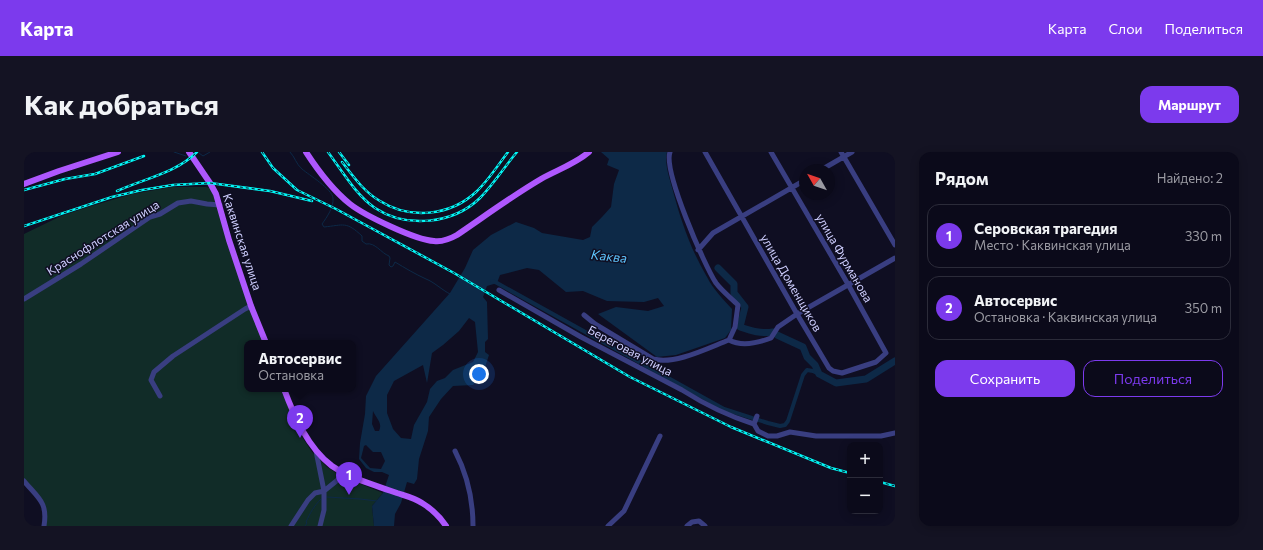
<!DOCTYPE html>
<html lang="ru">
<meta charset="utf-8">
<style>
:root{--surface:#0b0a1a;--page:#141323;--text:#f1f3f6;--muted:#9a9aa2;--line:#2b2b39;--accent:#7c3aed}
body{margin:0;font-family:Commissioner,sans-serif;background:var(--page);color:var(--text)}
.controls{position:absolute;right:12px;bottom:12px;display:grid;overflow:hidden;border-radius:8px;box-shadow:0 2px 10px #0003}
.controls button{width:36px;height:36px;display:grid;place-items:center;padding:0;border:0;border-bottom:1px solid var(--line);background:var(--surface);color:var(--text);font:20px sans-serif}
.compass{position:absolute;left:775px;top:12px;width:36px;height:36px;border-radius:50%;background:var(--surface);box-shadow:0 2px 10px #0003;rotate:310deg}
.you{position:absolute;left:455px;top:222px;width:14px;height:14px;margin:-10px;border:3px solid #fff;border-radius:50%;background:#1a73e8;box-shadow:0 0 0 6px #1a73e833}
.badge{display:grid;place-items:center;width:26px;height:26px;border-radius:50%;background:var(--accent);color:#fff;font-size:13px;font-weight:700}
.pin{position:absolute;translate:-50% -33px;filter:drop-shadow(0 1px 2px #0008)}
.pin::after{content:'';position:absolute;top:21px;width:14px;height:12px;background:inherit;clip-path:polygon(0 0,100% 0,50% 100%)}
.popup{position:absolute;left:220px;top:188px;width:112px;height:52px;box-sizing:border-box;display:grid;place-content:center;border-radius:8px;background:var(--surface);filter:drop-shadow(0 1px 3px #0005);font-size:13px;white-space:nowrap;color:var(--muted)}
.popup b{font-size:15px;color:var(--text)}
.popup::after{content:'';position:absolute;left:50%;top:100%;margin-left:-8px;border:8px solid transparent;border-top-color:var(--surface)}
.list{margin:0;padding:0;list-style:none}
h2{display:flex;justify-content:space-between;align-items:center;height:52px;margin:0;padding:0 16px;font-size:17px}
h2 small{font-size:13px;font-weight:400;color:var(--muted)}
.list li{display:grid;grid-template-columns:26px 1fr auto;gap:12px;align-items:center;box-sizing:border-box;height:64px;margin:0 8px 8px;padding:0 8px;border:1px solid var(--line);border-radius:12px}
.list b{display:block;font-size:15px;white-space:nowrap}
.list p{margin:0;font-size:13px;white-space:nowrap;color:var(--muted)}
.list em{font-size:13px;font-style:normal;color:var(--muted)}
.actions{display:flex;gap:8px;padding:12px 16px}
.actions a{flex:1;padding:9px 0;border:1px solid var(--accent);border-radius:12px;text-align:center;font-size:14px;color:var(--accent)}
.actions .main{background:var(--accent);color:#fff}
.map{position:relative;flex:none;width:871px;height:374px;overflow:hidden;border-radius:12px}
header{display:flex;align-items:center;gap:24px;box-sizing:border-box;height:56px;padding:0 20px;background:var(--accent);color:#fff}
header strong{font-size:19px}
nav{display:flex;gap:22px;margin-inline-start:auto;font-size:14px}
.intro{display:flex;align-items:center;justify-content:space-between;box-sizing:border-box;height:96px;padding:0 24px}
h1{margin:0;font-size:28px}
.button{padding:10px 18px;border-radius:12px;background:var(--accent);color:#fff;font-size:14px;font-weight:700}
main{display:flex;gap:24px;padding:0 24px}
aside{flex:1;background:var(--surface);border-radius:12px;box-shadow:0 2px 10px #0003}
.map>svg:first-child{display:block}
.green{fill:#112c28}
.water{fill:#0d2947;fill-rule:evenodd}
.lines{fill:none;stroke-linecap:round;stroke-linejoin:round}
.stream{stroke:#0d2947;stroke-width:1}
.canal{stroke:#0d2947;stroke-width:4}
.river{stroke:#0d2947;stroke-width:7}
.minor{stroke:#393e81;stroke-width:5}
.major{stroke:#ae57fe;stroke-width:6}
.rail-casing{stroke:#02f8f6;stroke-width:2.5}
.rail{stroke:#0f0e22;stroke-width:1;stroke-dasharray:3;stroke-linecap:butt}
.labels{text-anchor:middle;stroke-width:3;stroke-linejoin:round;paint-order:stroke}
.street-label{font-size:12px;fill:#cfcfff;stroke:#0f0e22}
.water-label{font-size:13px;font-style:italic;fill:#5ec5fe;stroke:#0f0e22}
</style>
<header>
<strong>Карта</strong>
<nav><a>Карта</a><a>Слои</a><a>Поделиться</a></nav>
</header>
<div class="intro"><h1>Как добраться</h1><a class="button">Маршрут</a></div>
<main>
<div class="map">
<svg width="871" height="374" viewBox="0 0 871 374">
<rect width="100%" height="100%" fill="#0f0e22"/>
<path class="green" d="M148 35H182L189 37 242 191H223V237H260L275 270 276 282 288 300 303 315 317 324 359 341 348 354 350 374H20V353L0 329V82L37 64 64 55 108 42Z"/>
<path class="water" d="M577 0H643C640 12 646 27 649 39 657 69 667 98 683 125 689 137 699 147 708 157L707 178 701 186 652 203 633 205 574 162 592 155 624 159 640 154 634 146 620 150 583 149 559 139 542 140 515 118 503 116 476 123 473 131 463 134 459 145 463 150 464 187 461 190V200L465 203 460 218 451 224 452 230 449 233 429 234 417 247 405 265 404 279 395 307 393 327 390 332 383 330 377 351 371 362 370 374H350L348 354 359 341 365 323 358 320H350L342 316 335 307 336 291 341 262 342 244 352 224 426 141 441 116 449 98 467 83 492 70 510 76 518 81 559 88 566 85 568 75 578 65 587 55 590 32 595 18 583 13 585 7ZM445 166 451 170 454 200 449 210 429 218 421 226 413 229 406 237 403 250 390 273 387 287 377 286 369 277 363 261V243L370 229 399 213 403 231 408 201 419 193 435 179ZM349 259C352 266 359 271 355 279H351L348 272ZM342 293 349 300H357L361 309 357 317 346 316 337 306 340 294Z"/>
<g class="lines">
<path class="stream" d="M150 0 162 4
M266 0C271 5 272 12 278 17 285 23 308 37 309 46 310 55 303 65 298 72L300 75C320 73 322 69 338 84V89L342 92C351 90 357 101 365 104L366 106 365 113 367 115 369 114 371 110C381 116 391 122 402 127 410 130 418 138 426 142
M175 1 179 4 186 0
M303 345 336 347 353 349
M281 374 283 371 282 370C286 361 290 354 297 347"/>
<path class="canal" d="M468 129 473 131 700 257 744 271 756 274 761 273 764 269 779 223 783 218 789 219 795 222"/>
<path class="river" d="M694 116 710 132V141L721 155 716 175C728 179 737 182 749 180
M753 183 779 195 783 205 791 213 795 222 812 231 842 227 871 209"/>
<path class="minor" d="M646 0C639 18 680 113 692 131 698 139 707 146 714 153L711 175 705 188
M681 0 773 162 805 216 809 219 818 221 852 210 862 201 825 134 747 0
M817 0 871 93
M797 18 828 0
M674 98 689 81 781 28
M475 138 557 185 658 238C680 252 704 264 730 272
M0 147 57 112 126 65 136 62 154 51 167 49 183 52 196 53
M560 163 571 172 629 207C651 213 684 196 705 188 718 195 734 191 747 186L754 175 773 162 871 106
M136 244 127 228 130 220 149 204 221 157 227 154
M733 264 730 272 734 279 744 284H753L766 280 792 284H857L871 281
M292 299 300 339V358L296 374
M431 299C443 322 449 348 449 374
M0 329C14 346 24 350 20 374
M267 374 284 348 291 341 300 339 321 322
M584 374 600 359 636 284
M663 374 668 370 675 369 681 374"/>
<path class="major" d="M165 0 186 31 192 42 205 88 227 154 242 191
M282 0C293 17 310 39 326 52 340 63 391 88 410 89 418 90 426 87 433 83 461 64 488 44 517 27 533 18 551 12 565 0
M0 32 35 19 94 0
M260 237C270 264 284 296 308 314 327 327 351 333 373 341 382 344 391 346 398 351 408 357 416 365 422 374"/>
<defs>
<path id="rail" d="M238 0 249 16 273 38 312 57 430 121 606 225 707 275 807 316 826 321
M304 0C318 19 332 43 351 56 383 77 429 72 456 46 469 33 481 14 493 0
M315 0 325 13
M318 10C329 24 340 40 356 49 386 68 426 64 452 40 464 29 474 13 484 0
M0 38 41 27 71 22 120 4
M93 39C119 27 152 21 173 0
M0 74 88 45 118 38 149 33 186 31 246 39 288 49
M856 330 871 334"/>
</defs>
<use href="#rail" class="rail-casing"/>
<use href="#rail" class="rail"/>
</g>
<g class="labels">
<g class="street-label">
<text transform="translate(79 86) rotate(-32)" y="4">Краснофлотская улица</text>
<text transform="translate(218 90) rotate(72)" y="4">Каквинская улица</text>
<text transform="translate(820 106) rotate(60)" y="4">улица Фурманова</text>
<text transform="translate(767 131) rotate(60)" y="4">улица Доменщиков</text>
<text transform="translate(606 199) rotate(28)" y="4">Береговая улица</text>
</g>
<g class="water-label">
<text transform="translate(585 104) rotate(6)" y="5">Каква</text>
</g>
</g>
</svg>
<div class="controls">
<button>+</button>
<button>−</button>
</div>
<svg class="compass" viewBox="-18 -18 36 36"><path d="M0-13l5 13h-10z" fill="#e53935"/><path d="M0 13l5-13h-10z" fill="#9a9aa2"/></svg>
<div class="you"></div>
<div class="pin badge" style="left:325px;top:343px">1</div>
<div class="pin badge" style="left:276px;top:286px">2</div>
<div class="popup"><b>Автосервис</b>Остановка</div>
</div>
<aside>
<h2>Рядом<small>Найдено: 2</small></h2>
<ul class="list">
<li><span class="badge">1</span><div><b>Серовская трагедия</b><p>Место · Каквинская улица</p></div><em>330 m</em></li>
<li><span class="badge">2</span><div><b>Автосервис</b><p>Остановка · Каквинская улица</p></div><em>350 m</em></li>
</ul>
<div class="actions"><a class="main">Сохранить</a><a>Поделиться</a></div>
</aside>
</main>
